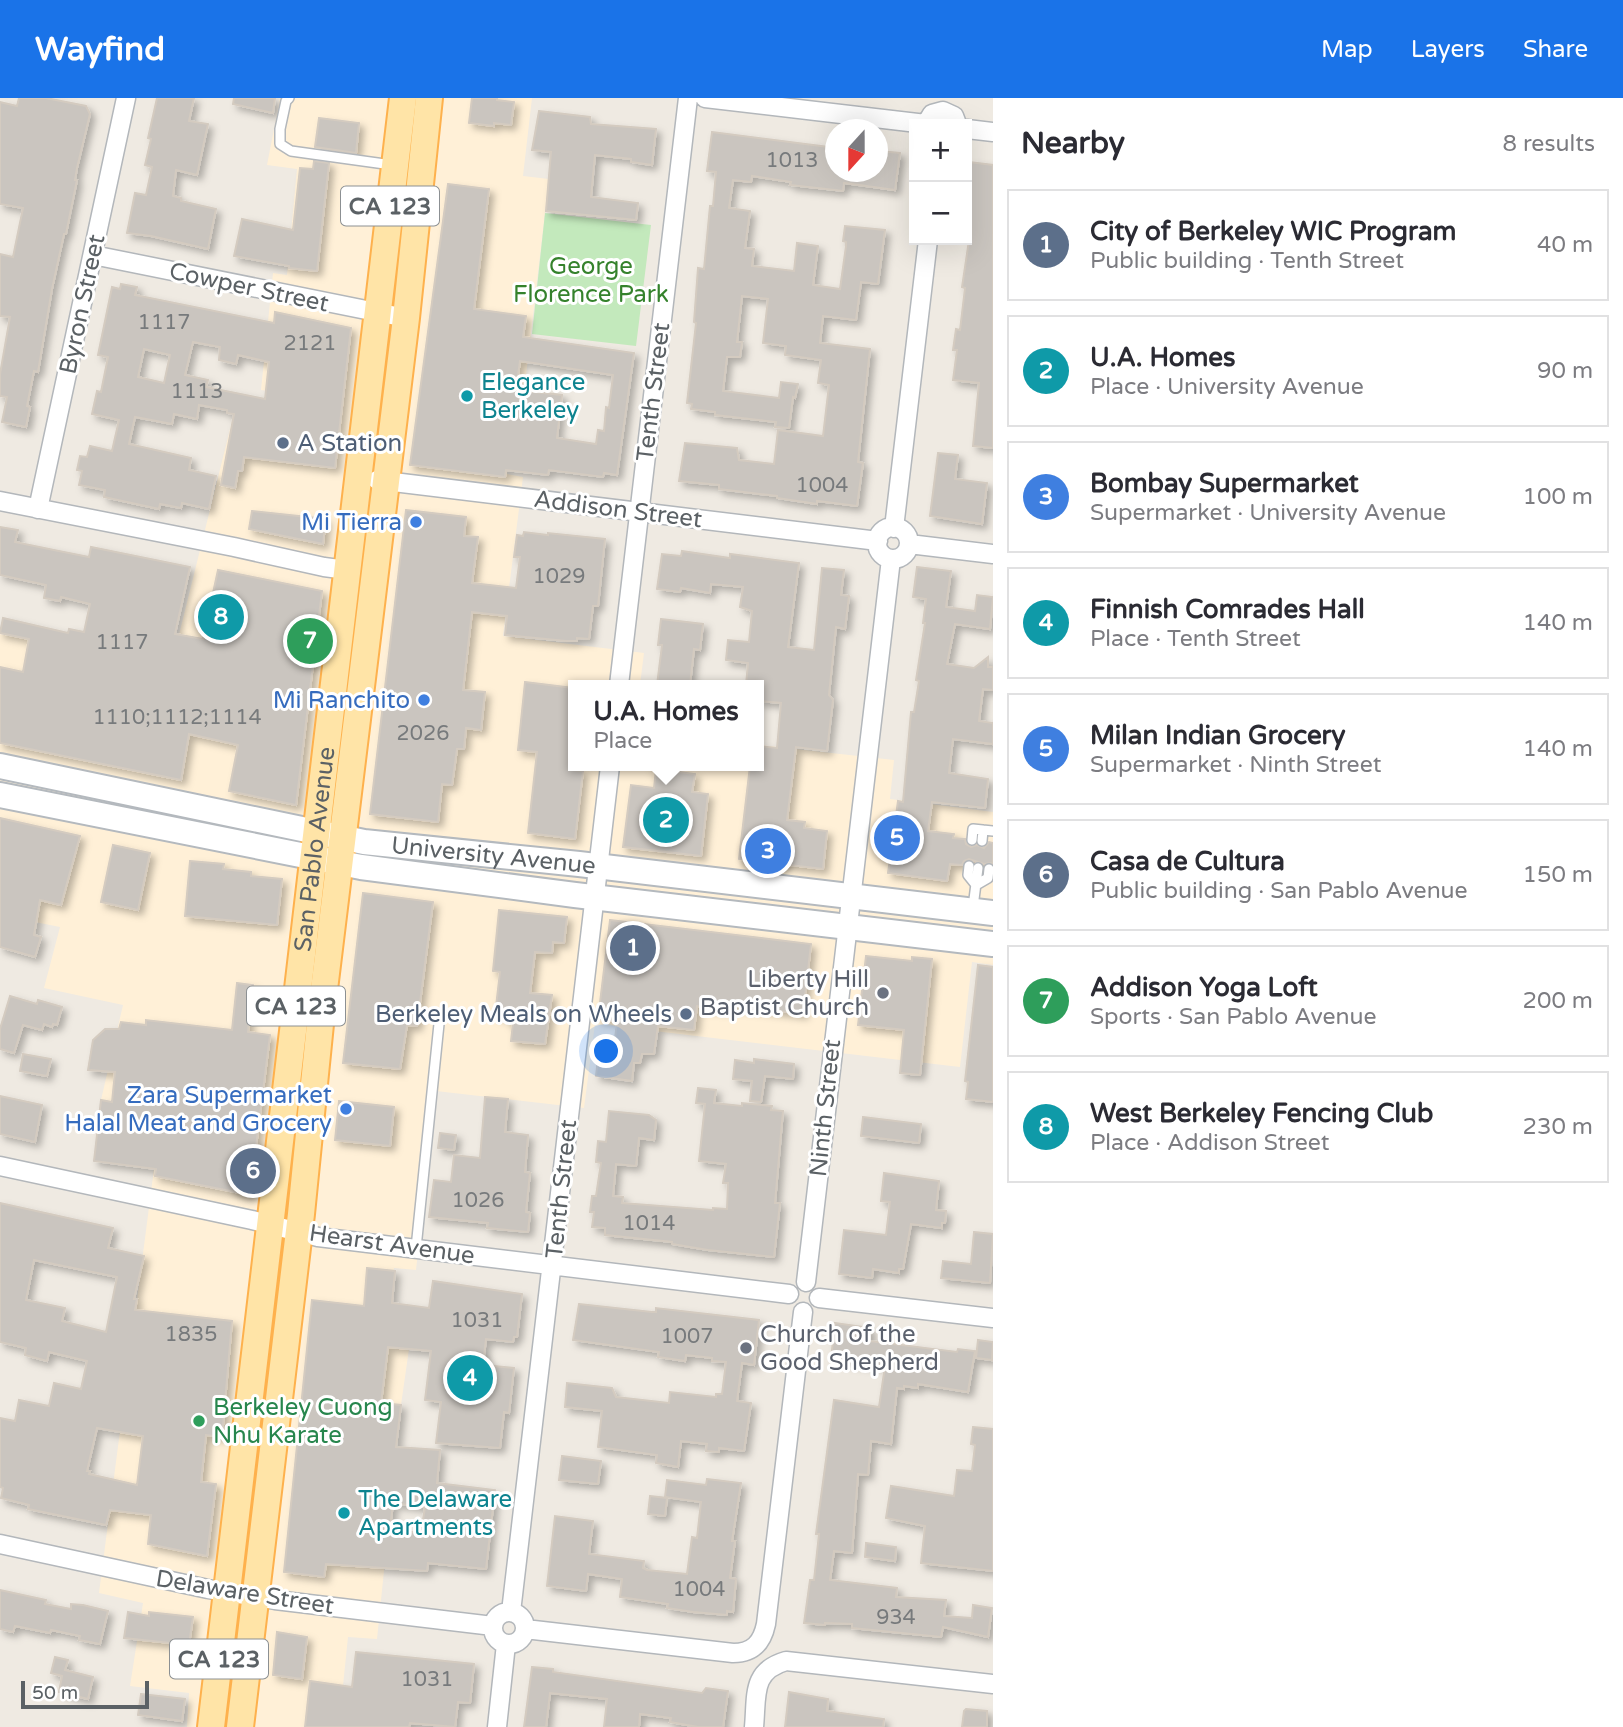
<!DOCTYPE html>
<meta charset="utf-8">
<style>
:root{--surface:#fff;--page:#f7f7f7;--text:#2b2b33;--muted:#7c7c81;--line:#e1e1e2;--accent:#1a73e8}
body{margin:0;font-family:"Varela Round",sans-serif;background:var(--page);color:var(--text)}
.controls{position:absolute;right:21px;top:21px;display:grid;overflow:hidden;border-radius:0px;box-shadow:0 7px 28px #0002}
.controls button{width:63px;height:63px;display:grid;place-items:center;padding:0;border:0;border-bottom:2px solid var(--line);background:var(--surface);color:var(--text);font:35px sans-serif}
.compass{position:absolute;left:825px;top:21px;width:63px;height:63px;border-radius:50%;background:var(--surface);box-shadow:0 7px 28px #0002;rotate:201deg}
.scale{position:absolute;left:21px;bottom:18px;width:128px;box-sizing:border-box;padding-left:7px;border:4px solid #5b6165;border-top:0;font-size:19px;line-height:24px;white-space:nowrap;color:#5b6165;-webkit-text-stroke:5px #fff;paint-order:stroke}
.you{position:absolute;left:607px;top:954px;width:24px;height:24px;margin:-18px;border:5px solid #fff;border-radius:50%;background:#1a73e8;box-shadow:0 0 0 10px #1a73e833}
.badge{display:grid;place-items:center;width:46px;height:46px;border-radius:50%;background:var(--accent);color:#fff;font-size:23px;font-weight:700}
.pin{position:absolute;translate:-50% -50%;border:4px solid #fff;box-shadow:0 2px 7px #0006}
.popup{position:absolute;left:568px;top:582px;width:196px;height:91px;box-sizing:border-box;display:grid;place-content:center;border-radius:0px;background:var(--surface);filter:drop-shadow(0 2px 5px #0005);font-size:23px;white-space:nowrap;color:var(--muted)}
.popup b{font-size:26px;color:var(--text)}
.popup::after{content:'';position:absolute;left:50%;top:100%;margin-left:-14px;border:14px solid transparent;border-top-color:var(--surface)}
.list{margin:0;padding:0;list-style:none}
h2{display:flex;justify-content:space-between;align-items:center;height:91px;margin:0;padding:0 28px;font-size:30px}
h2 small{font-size:23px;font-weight:400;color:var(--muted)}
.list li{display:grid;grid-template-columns:46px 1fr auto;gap:21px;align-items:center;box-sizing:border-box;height:112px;margin:0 14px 14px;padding:0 14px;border:2px solid var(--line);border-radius:0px}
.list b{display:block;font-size:26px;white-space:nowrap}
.list p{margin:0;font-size:23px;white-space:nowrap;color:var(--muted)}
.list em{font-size:23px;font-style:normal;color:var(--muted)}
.map{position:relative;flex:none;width:993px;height:1629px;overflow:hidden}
header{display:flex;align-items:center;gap:42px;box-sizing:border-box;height:98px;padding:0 35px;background:var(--accent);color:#fff}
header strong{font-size:33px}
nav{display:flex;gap:38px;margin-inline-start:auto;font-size:24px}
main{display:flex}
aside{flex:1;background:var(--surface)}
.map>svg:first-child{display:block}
.commercial{fill:#fff0d7}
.green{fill:#c3e9bc}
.building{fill:#cac5bf;stroke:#d4cbc0;stroke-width:2;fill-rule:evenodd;filter:url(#shadow)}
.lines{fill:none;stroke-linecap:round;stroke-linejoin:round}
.lane-casing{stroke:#b3b7bb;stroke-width:12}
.street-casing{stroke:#b3b7bb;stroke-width:21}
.secondary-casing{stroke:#b4b9be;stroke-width:28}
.primary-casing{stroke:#feb14d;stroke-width:30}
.lane{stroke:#fff;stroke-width:9}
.street{stroke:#fff;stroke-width:18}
.secondary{stroke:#fff;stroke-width:24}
.primary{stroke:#ffe4a7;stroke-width:26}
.culture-dot{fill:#0f9aa8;stroke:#fff;stroke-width:2.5}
.service-dot{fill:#5c6f8a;stroke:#fff;stroke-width:2.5}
.shop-dot{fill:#3f7fe0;stroke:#fff;stroke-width:2.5}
.worship-dot{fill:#6b7280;stroke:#fff;stroke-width:2.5}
.leisure-dot{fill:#2e9e5b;stroke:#fff;stroke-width:2.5}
.labels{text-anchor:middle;stroke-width:6;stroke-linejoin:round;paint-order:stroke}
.number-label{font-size:21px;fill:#777a7c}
.shield{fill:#fff;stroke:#8c9093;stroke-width:2}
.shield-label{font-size:23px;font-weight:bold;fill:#5b6165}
.park-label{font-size:24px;fill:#35822c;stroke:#fff}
.street-label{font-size:24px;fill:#5b6165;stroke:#fff}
.culture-label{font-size:24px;fill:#0d838f;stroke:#fff;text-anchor:start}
.service-label{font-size:24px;fill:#4e5e75;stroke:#fff;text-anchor:start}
.shop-label{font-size:24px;fill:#366cbe;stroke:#fff;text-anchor:end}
.worship-label{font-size:24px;fill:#5b616d;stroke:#fff;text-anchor:end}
.leisure-label{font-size:24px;fill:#27864d;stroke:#fff;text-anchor:start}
</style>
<header>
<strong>Wayfind</strong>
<nav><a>Map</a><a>Layers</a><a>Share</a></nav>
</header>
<main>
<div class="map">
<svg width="993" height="1629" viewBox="0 0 993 1629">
<defs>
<filter id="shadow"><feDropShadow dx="4.5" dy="4.5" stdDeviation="3.5" flood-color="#0004"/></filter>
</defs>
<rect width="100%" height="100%" fill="#efeae2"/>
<path class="commercial" d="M280 0H532L523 78 549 81 525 286 518 285 507 376 523 379 503 538 644 555 640 587H573V668H759V647L894 662 890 701 993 714V867L972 864 960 969 595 926 584 1010 436 993 416 1172 394 1170 384 1247 409 1251 401 1307 377 1541 348 1539 340 1617 368 1629H187L189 1595 130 1588 143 1505 99 1495 162 1009 101 1002 123 907 44 890 60 829 0 817V536L171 569 233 319 281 324 285 295 261 292 273 175 287 177 297 71 267 67Z"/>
<path class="green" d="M545 115 651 127 636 248 532 236Z"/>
<path class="building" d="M19 0H46L86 8 90 16 77 70 75 82H77L66 136H64L52 191 38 274 34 273 27 308 30 309 26 329 2 324 7 299 0 298V276L10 219 0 218V156L13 159 23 110 0 106V4L17 8Z
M157 0H194L189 23 208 26 197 77 176 72 173 98 181 100V103L216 111 208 151 151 138 127 135 135 95 146 97 152 69 145 67 151 41 148 40Z
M234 0H275L273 15 233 6Z
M472 0H497V2L514 4 511 27 494 25V28L469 25Z
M539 13 590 19 591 26 656 31 652 67 631 64V61L595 57 591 99 638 105 636 122 546 113 551 54 532 52Z
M319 20 359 25 356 55 315 49Z
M712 34 836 50V74H878L880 53 900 55 895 92 844 85 843 93 790 87 791 84 752 78 751 84 733 82 729 110 750 113 745 150 754 151 752 168 794 173 797 145 818 148 813 187 840 191 846 148V144L843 143 845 128 885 132 878 186 861 184 856 222 823 218 820 245 870 251 858 364 863 365 857 408 817 403V406L777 400V398L719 391V387L679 383 685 345 737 350 739 362 774 366 778 332 823 338 829 287 818 285 821 262 785 257 786 248 763 245 768 201 742 198 737 244H742L740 259H727L723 293 779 300 781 284 798 286 795 300 793 299 789 330 775 329 776 324 715 317V314L691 311 692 306 687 305 696 225 694 224 698 170 704 171 710 108H713L716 74 707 73Z
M314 63 329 65 317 173 289 170V168L234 158 242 121 293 132 300 70 313 71Z
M969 64 993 67V350L973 348 979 285 953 282 957 252H953L956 231 960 232 965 190 962 189 971 129H967Z
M448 86 489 91 474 211 526 218 523 239 634 255 617 377 604 375 603 379 549 372 548 377 506 372 505 379 410 367ZM520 263 613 277 609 310 606 309 604 333 598 332 596 346 557 340 562 297 516 292Z
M121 186 137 189 135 197 274 225 275 214 351 230 335 370 244 359 242 373H238L235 390 221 387 234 316 227 315V312L199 307 197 321 174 316 172 326 135 319 129 346 191 360 189 372 216 378 209 411 182 405 181 410 160 406 159 411 104 399 105 392 79 387 82 373 77 372 80 358 87 359 90 348 112 353 119 322 92 316 97 293 101 294 108 259 98 257 112 189 120 191ZM193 244 220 249 219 262 236 266 238 257 269 264 265 301 206 289 208 282 185 277ZM144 251 170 257 164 285 138 279Z
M938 355 958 357 955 381 987 385 982 426 930 418Z
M406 412 466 419 464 438 478 439 472 485 516 490 520 459H514L517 437 523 438 524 434 548 437V435L605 441 598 508H593L589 541 577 540V543H566L505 537 507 518 472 514 463 592 485 594 481 632 466 630 464 651H457L452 687 442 686 438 724 370 716Z
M252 413 326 421 323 446 249 431Z
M0 429 18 432 15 444 54 452 89 459 91 449 190 469 175 536 203 541 218 472 322 493 296 707 229 693 238 647 189 636 181 682 0 645V569L23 574 29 541 0 535 3 520 68 535 69 531 84 534 90 506 61 499 60 503 44 500 46 487 0 477Z
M682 453 730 460V456L799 465 788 549 814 552 822 470 844 472 841 497 849 498 845 531 836 529 829 597 833 602 827 653 796 649 787 722 805 724 804 730 827 733 823 771 739 761 750 668H759V648L777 650 781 605 759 603V587H746L748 565 726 562 728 542 749 544 752 513 740 509 743 489 711 486 710 495 681 490 680 494 657 491 662 456 681 458Z
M917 469 951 473 946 509 975 513 977 497 993 499 990 531 955 526 947 566 974 570 988 559V569H993V592L983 591 979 623 993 625V646L953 641 949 675 988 681 985 710 932 704 928 733 954 736 953 740 965 741 966 746 971 749 977 747 984 750 989 744 993 745V765L984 766 969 761 964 763 962 767 950 766 947 783 888 775 898 703 903 704 911 614H914L919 583 916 582 925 525H923L926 501 913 499Z
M661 521 703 526 700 552 694 551 690 587H657L662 547H658Z
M525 584 573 590V672L583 673 575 741 528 735 537 654 518 652Z
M656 671 695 676 692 694 708 696 701 758 623 749 631 687 654 690Z
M0 720 80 738 61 807 40 802 34 837 41 839 35 859 0 849Z
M113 747 150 755 138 812 101 804Z
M190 763 224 766 223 771 251 774V778L282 781 277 827 185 818Z
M363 795 433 804 417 928 407 927 400 971 343 965Z
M499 812 567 819 564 845 553 844 552 855 535 854 530 895 552 897 545 946 511 943 513 925 507 924V918L495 917 500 874 493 873Z
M610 822 811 846 803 916 728 907 727 911 697 908 694 932 658 928 654 956H642L640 965H634L632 983 596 978 598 960 610 962 611 958H613L617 923 598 921Z
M866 858 912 863V859L932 861 920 977 900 975 904 932 858 927Z
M978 867 993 869V1004L966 1001 968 984 965 983Z
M237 885 253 887 248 934 270 937 250 1097 155 1078 156 1071 94 1063 101 1002 112 1004 115 974 88 972 93 942 105 931H119L121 924 146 927V922L232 932Z
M10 898 37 906 38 902 62 909 57 927 53 926 52 929 44 926 42 932 23 927 14 955 0 951V931Z
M23 956 51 961 47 978 20 973Z
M754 961 794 966 793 981 765 978 761 1004 750 1003 752 983 733 981 735 962 754 965Z
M698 990 716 992 714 1005 742 1008V1005L772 1008 771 1012 783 1013 775 1105H780L774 1159 708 1152 672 1146V1144L605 1137V1130L592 1129 594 1114H590L592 1098H596L601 1065 596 1064 598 1043 606 1044 609 1013 649 1017 656 1022 654 1042 639 1040 636 1068 616 1066 613 1098 623 1099 622 1105 713 1112V1110L727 1111 728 1085H723L726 1066 699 1063 705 1006 696 1005Z
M0 998 42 1007 35 1044 0 1036Z
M485 999 508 1001 505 1034 528 1037 525 1074 530 1075 526 1114 530 1115 528 1134 487 1130 488 1125 429 1119 434 1082 451 1084 454 1057 480 1060Z
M339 1003 394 1009 390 1048 335 1042Z
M863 1019 921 1026 919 1045 861 1038Z
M440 1035 456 1037 454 1052 438 1050Z
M884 1075 939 1083 936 1112 946 1113 945 1125H942V1130L911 1126 903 1171H899V1175L873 1171 872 1180 839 1176 844 1132 886 1137 890 1104 881 1103Z
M0 1105 113 1130 108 1150 144 1158 134 1201H137L135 1212 232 1223 222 1339 206 1337 201 1384 216 1386 207 1458 148 1446 151 1417 110 1412 106 1427 28 1411 29 1407 1 1400 3 1390 0 1389V1320L15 1323 19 1302 49 1308 54 1285 81 1291 87 1263 49 1254 47 1263 25 1257 26 1250 0 1244ZM34 1162 117 1179 106 1234 62 1223 65 1210 26 1202ZM97 1330 143 1338 137 1387 89 1376 90 1373H87Z
M974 1134 993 1136 990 1185 941 1180 943 1163 971 1166Z
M367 1170 395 1173 392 1205 429 1210 433 1183 522 1196 517 1239H514L513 1244 486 1241 483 1267 514 1270 509 1315 504 1314 500 1350 436 1345 441 1304 425 1302 431 1253 388 1249 381 1305 401 1307 396 1349 440 1352 437 1385 495 1392 486 1471 428 1465 427 1473 326 1466 324 1479 284 1474 312 1202 364 1208ZM393 1405 425 1409 421 1435 390 1432Z
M579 1206 652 1214H656V1210L759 1222 754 1267 742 1265 737 1303 751 1305 744 1353 719 1350V1354L706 1353 707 1346 681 1343 678 1369 656 1365 657 1357 598 1349 602 1313 565 1309 567 1285 612 1290 616 1299 669 1305 670 1294 716 1299V1296H722L726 1264 712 1263V1260L686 1257 685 1263 658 1259 659 1254 573 1242Z
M835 1225 871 1230 869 1243 957 1254 958 1251 975 1253 968 1294 918 1286V1290L904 1288V1291L897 1290 891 1346 871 1343 868 1377 858 1376 852 1455 834 1453 830 1482 897 1490 896 1499 946 1502 944 1518 972 1520 973 1507 992 1510 988 1539 943 1529 941 1539 852 1530V1526L825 1525V1527L804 1525 810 1482H814L819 1436H816L834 1302 879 1309 885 1268 831 1261Z
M978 1242 993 1244 992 1262 976 1260Z
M973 1329 993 1331V1473L921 1465 925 1428 886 1420 891 1388 954 1398 957 1372 972 1373 975 1347 971 1346Z
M562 1358 601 1363 598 1386 559 1382Z
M707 1381 741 1385 732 1443H735L730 1480 736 1481 733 1514 727 1513V1517L693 1514 667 1510 668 1506 620 1499 622 1481 588 1476 586 1493 547 1488 555 1418 593 1423 589 1456 644 1463 643 1470 647 1472 687 1476 692 1439 697 1440 701 1404 665 1399 667 1382 706 1387Z
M650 1398 667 1400 665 1418 648 1416Z
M866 1445 896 1449 895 1463 865 1459Z
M0 1492 46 1502 45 1506 71 1511V1506L83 1507 108 1513 100 1546 79 1542 80 1538 51 1532 50 1535 15 1528 13 1534 0 1531Z
M128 1514 149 1518V1514L193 1519 189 1547 124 1540Z
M277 1534 307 1539 302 1581 273 1577Z
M356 1554 474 1566 470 1605 458 1604 455 1629 410 1625 409 1629H305L310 1583 352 1589Z
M55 1559 68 1562 65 1572 93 1579 88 1601 59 1594 62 1578 51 1575Z
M532 1569 553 1571V1574L702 1595 706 1590 728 1593 723 1629H698L670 1624 671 1620 640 1616 639 1629H604L607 1601 550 1595 546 1629H524Z
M789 1594 828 1601 827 1613 884 1621 883 1629H785Z
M141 1596 185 1601 182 1623 138 1617Z
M966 1611 987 1613V1629H962L964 1613Z"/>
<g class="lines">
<defs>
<path id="lane" d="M289 0 286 3 280 31V46L291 53 392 67
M972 742 973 731 993 733
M982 743 983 732
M969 768 968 777 976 787 988 780 989 771
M973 809 978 770
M416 1150 439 926"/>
<path id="street" d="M705 0 926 26
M926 26 932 16 943 13 954 18 957 26
M967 31 993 34
M93 157 406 220
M377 382 878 443
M0 403 234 449 324 469 347 472
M38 411 126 0
M877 445a16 16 0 1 1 32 0a16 16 0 1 1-32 0Z
M894 430 928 142
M909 446 993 456
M619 587 688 0
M0 1068 252 1122 318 1139 789 1196
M806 1184 891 461
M819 1200 993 1220
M0 1446 208 1491 275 1502 493 1528
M511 1514 610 668
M493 1530a16 16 0 1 1 32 0a16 16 0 1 1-32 0Z
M525 1531 733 1555C753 1555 762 1545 766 1526L803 1214
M497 1629 506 1546
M754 1629C757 1598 751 1573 786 1563L993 1586"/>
<g id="secondary">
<path id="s1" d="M0 668 364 744 579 766 993 815"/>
<path d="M0 697 361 769 575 797 993 846"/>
</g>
<g id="primary">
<path id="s2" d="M211 1629 403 0"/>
<path d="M240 1629 301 1116 321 916 406 220 429 0"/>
</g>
</defs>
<use href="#lane" class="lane-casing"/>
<use href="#street" class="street-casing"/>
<use href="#secondary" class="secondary-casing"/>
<use href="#primary" class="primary-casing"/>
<use href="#lane" class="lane"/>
<use href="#street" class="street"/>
<use href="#secondary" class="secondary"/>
<use href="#primary" class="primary"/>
</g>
<g class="culture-dot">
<circle cx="467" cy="298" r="7"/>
<circle cx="344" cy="1415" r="7"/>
</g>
<g class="service-dot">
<circle cx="283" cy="345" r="7"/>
<circle cx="686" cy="916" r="7"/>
</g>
<g class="shop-dot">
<circle cx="416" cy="424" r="7"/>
<circle cx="424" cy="602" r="7"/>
<circle cx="346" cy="1011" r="7"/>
</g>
<g class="worship-dot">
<circle cx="883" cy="895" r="7"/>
<circle cx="746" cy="1250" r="7"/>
</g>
<circle class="leisure-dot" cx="199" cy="1323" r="7"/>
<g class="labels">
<g class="number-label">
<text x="792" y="69">1013</text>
<text x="164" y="231">1117</text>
<text x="310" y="252">2121</text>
<text x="197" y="300">1113</text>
<text x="822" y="394">1004</text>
<text x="559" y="485">1029</text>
<text x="122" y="551">1117</text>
<text x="177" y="626">1110;1112;1114</text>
<text x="423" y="642">2026</text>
<text x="478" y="1109">1026</text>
<text x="649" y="1132">1014</text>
<text x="477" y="1229">1031</text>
<text x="191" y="1243">1835</text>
<text x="687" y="1245">1007</text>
<text x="699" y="1498">1004</text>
<text x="896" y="1526">934</text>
<text x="427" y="1588">1031</text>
</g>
<g class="shield">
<rect x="341" y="88.5" width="98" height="39" rx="5"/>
<rect x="247" y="888.5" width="98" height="39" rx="5"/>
<rect x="170" y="1541.5" width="98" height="39" rx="5"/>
</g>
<g class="shield-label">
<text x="390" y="116">CA 123</text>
<text x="296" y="916">CA 123</text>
<text x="219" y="1569">CA 123</text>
</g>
<g class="park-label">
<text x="591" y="176">George<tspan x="591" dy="28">Florence Park</tspan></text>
</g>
<g class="street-label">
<text transform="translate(249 189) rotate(12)" y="8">Cowper Street</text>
<text transform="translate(82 206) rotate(-78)" y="8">Byron Street</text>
<text transform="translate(653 294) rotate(-83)" y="8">Tenth Street</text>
<text transform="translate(618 411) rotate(7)" y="8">Addison Street</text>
<text dy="8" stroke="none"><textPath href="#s2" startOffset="884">San Pablo Avenue</textPath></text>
<text dy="8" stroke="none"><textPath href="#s1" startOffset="502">University Avenue</textPath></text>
<text transform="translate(825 1010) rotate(-84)" y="8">Ninth Street</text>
<text transform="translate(561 1091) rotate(-84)" y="8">Tenth Street</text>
<text transform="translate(392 1146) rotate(8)" y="8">Hearst Avenue</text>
<text transform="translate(245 1494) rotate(9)" y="8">Delaware Street</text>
</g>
<g class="culture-label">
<text x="481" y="292">Elegance<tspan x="481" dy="28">Berkeley</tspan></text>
<text x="358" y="1409">The Delaware<tspan x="358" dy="28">Apartments</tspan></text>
</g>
<g class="service-label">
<text x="297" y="353">A Station</text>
<text x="672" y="924" text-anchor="end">Berkeley Meals on Wheels</text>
</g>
<g class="shop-label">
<text x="402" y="432">Mi Tierra</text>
<text x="410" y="610">Mi Ranchito</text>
<text x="332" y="1005">Zara Supermarket<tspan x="332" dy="28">Halal Meat and Grocery</tspan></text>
</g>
<g class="worship-label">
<text x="869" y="889">Liberty Hill<tspan x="869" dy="28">Baptist Church</tspan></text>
<text x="760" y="1244" text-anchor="start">Church of the<tspan x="760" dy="28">Good Shepherd</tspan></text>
</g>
<g class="leisure-label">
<text x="213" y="1317">Berkeley Cuong<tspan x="213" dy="28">Nhu Karate</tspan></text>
</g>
</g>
</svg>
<div class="controls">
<button>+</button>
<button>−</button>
</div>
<svg class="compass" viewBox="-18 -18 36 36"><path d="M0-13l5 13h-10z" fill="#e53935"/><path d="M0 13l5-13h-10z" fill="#7c7c81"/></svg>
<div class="scale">50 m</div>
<div class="you"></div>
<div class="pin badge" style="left:633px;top:850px;background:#5c6f8a">1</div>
<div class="pin badge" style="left:666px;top:722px;background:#0f9aa8">2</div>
<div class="popup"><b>U.A. Homes</b>Place</div>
<div class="pin badge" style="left:768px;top:753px;background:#3f7fe0">3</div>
<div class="pin badge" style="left:470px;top:1280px;background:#0f9aa8">4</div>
<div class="pin badge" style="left:897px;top:740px;background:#3f7fe0">5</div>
<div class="pin badge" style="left:253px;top:1073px;background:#5c6f8a">6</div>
<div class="pin badge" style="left:310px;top:543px;background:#2e9e5b">7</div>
<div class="pin badge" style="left:221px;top:519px;background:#0f9aa8">8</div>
</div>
<aside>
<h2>Nearby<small>8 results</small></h2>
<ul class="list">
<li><span class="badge" style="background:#5c6f8a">1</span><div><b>City of Berkeley WIC Program</b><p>Public building · Tenth Street</p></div><em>40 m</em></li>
<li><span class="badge" style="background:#0f9aa8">2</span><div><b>U.A. Homes</b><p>Place · University Avenue</p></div><em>90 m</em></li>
<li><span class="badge" style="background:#3f7fe0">3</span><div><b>Bombay Supermarket</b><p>Supermarket · University Avenue</p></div><em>100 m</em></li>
<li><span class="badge" style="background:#0f9aa8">4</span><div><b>Finnish Comrades Hall</b><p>Place · Tenth Street</p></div><em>140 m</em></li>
<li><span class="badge" style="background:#3f7fe0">5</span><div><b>Milan Indian Grocery</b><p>Supermarket · Ninth Street</p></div><em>140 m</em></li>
<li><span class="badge" style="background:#5c6f8a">6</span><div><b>Casa de Cultura</b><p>Public building · San Pablo Avenue</p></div><em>150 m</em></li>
<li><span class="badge" style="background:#2e9e5b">7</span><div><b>Addison Yoga Loft</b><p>Sports · San Pablo Avenue</p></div><em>200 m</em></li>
<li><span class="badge" style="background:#0f9aa8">8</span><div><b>West Berkeley Fencing Club</b><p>Place · Addison Street</p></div><em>230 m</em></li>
</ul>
</aside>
</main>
